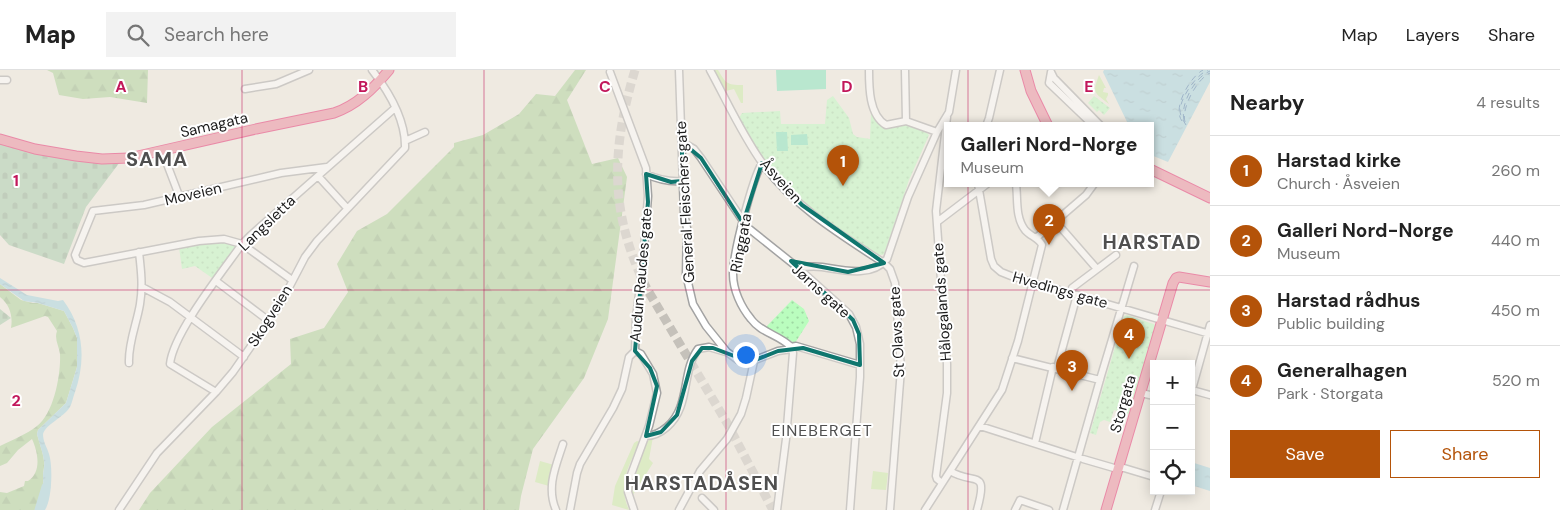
<!DOCTYPE html>
<meta charset="utf-8">
<style>
:root{--surface:#fff;--page:#f2f2f2;--text:#222;--muted:#767676;--line:#e0e0e0;--accent:#b45309}
body{margin:0;font-family:"DM Sans",sans-serif;background:var(--page);color:var(--text)}
.controls{position:absolute;right:15px;bottom:15px;display:grid;overflow:hidden;border-radius:0px;box-shadow:0 2px 12px #0003}
.controls button{width:45px;height:45px;display:grid;place-items:center;padding:0;border:0;border-bottom:1px solid var(--line);background:var(--surface);color:var(--text);font:25px sans-serif}
.you{position:absolute;left:745px;top:284px;width:18px;height:18px;margin:-12px;border:4px solid #fff;border-radius:50%;background:#1a73e8;box-shadow:0 0 0 8px #1a73e833}
.badge{display:grid;place-items:center;width:32px;height:32px;border-radius:50%;background:var(--accent);color:#fff;font-size:16px;font-weight:700}
.pin{position:absolute;translate:-50% -41px;filter:drop-shadow(0 1px 2px #0008)}
.pin::after{content:'';position:absolute;top:26px;width:18px;height:15px;background:inherit;clip-path:polygon(0 0,100% 0,50% 100%)}
.popup{position:absolute;left:944px;top:52px;width:210px;height:65px;box-sizing:border-box;display:grid;place-content:center;border-radius:0px;background:var(--surface);filter:drop-shadow(0 1px 4px #0005);font-size:16px;white-space:nowrap;color:var(--muted)}
.popup b{font-size:19px;color:var(--text)}
.popup::after{content:'';position:absolute;left:50%;top:100%;margin-left:-10px;border:10px solid transparent;border-top-color:var(--surface)}
.list{margin:0;padding:0;list-style:none}
h2{display:flex;justify-content:space-between;align-items:center;height:65px;margin:0;padding:0 20px;font-size:21px}
h2 small{font-size:16px;font-weight:400;color:var(--muted)}
.list li{display:grid;grid-template-columns:32px 1fr auto;gap:15px;align-items:center;box-sizing:border-box;height:70px;padding:0 20px;border-top:1px solid var(--line)}
.list b{display:block;font-size:19px;white-space:nowrap}
.list p{margin:0;font-size:16px;white-space:nowrap;color:var(--muted)}
.list em{font-size:16px;font-style:normal;color:var(--muted)}
.actions{display:flex;gap:10px;padding:15px 20px}
.actions a{flex:1;padding:11px 0;border:1px solid var(--accent);border-radius:0px;text-align:center;font-size:18px;color:var(--accent)}
.actions .main{background:var(--accent);color:#fff}
.icon{flex:none;width:28px;height:28px;fill:none;stroke:currentColor;stroke-width:2;stroke-linecap:round;stroke-linejoin:round}
.map{position:relative;flex:none;width:1210px;height:440px;overflow:hidden}
header{display:flex;align-items:center;gap:30px;box-sizing:border-box;height:70px;padding:0 25px;background:var(--surface);border-bottom:1px solid var(--line)}
header strong{font-size:24px}
nav{display:flex;gap:28px;margin-inline-start:auto;font-size:18px}
.search{width:350px;height:45px;background:var(--page);display:flex;align-items:center;gap:12px;box-sizing:border-box;padding:0 18px;border-radius:0px;color:var(--muted);font-size:19px}
main{display:flex}
aside{flex:1;background:var(--surface)}
.map>svg:first-child{display:block}
.grass{fill:#c8eda3}
.forest{fill:url(#forest-firs)}
.cemetery{fill:url(#cemetery-stones)}
.park{fill:url(#park-dots)}
.pitch{fill:#79e4b9}
.water{fill:url(#water-ripples)}
.lines{fill:none;stroke-linecap:round;stroke-linejoin:round}
.river{stroke:#9ed2e0;stroke-width:9}
.ferry{stroke:#4077aa;stroke-width:1;stroke-dasharray:6 5;stroke-linecap:butt}
.highway-tunnel{stroke:#c5c1ba;stroke-width:9;stroke-dasharray:9 4.5;stroke-linecap:butt}
.minor-casing{stroke:#a3a3a3;stroke-width:9}
.highway-casing{stroke:#e31760;stroke-width:11}
.minor{stroke:#fff;stroke-width:6}
.highway{stroke:#ec8298;stroke-width:9}
.marked{fill:none;stroke:#0f766e;stroke-width:4;stroke-linejoin:round}
.grid{fill:none;stroke:#c2185b;stroke-width:1;stroke-opacity:0.55}
.labels{text-anchor:middle;stroke-width:4;stroke-linejoin:round;paint-order:stroke}
.street-label{font-size:15px;fill:#1c1c1c;stroke:#fff}
.neighbourhood-label{font-size:16px;letter-spacing:1px;fill:#4f4f4f;stroke:#fff}
.district-label{font-size:20px;font-weight:bold;letter-spacing:1px;fill:#4f4f4f;stroke:#fff}
.grid-label{font-size:16px;text-anchor:middle;font-weight:bold;fill:#c2185b;stroke:#fff;stroke-width:4;stroke-linejoin:round;paint-order:stroke}
</style>
<header>
<strong>Map</strong>
<div class="search"><svg class="icon" aria-label="search" viewBox="0 0 24 24"><circle cx="10" cy="10" r="6"/><path d="M15 15l6 6"/></svg>Search here</div>
<nav><a>Map</a><a>Layers</a><a>Share</a></nav>
</header>
<main>
<div class="map">
<svg width="1210" height="440" viewBox="0 0 1210 440">
<defs>
<pattern id="forest-firs" width="22" height="20" patternUnits="userSpaceOnUse" patternTransform="scale(1.25)"><rect width="22" height="20" fill="#a6d193"/><path d="M5 1l3.5 6h-7zM16 11l3.5 6h-7z" fill="#8eb37e"/></pattern>
<pattern id="cemetery-stones" width="16" height="16" patternUnits="userSpaceOnUse" patternTransform="scale(1.25)"><rect width="16" height="16" fill="#a1c9a6"/><path d="M2 7V4a2 2 0 0 1 4 0v3zM10 15v-3a2 2 0 0 1 4 0v3z" fill="#8aac8e"/></pattern>
<pattern id="park-dots" width="8" height="8" patternUnits="userSpaceOnUse" patternTransform="scale(1.25)"><rect width="8" height="8" fill="#bafdbe"/><path d="M2 2h.1M6 6h.1" fill="none" stroke="#9fd8a3" stroke-width="1.8" stroke-linecap="round"/></pattern>
<pattern id="water-ripples" width="26" height="14" patternUnits="userSpaceOnUse" patternTransform="scale(1.25)"><rect width="26" height="14" fill="#9ed2e0"/><path d="M2 4q2-2 4 0t4 0M15 11q2-2 4 0t4 0" fill="none" stroke="#88b4c0"/></pattern>
</defs>
<rect width="100%" height="100%" fill="#efeae1"/>
<path class="grass" d="M714 0H718C726 13 726 15 743 15V33H741L734 19 726 21Z
M1099 5 1106 18H1104L1103 22 1108 23V25L1106 29 1109 34C1094 22 1092 24 1099 5Z
M653 367 649 389 653 393 631 428C628 412 638 375 653 367Z
M637 371 640 372C629 396 617 413 629 440L612 435 615 416 634 373Z
M540 391 554 395 549 416 535 412Z
M873 401 888 403 886 420 871 419Z"/>
<path class="forest" d="M47 0H148L147 33 110 27 83 29 59 25 53 3Z
M575 0H586L567 30 592 94 618 88 627 107 608 249 584 308 533 379 521 426 519 440H139L150 423 212 357 291 294 290 269 324 258 348 222 337 194 357 161 387 144 454 77V73L483 65 519 44 536 24 555 26Z
M0 214 21 230 33 233H38L64 241 73 258 77 268V297L66 333 38 360 37 364C39 372 43 382 44 391 45 396 43 401 43 406 43 418 47 431 37 440H0V422L7 423 24 416 25 411H28C42 402 38 382 32 369L18 380 7 393 0 396V376C12 370 27 364 37 356 54 343 61 304 60 284 59 276 54 269 57 261L48 247 45 246 11 258C13 246 10 235 0 227Z"/>
<path class="cemetery" d="M0 72 120 92 86 137 64 194 9 175 0 165Z
M0 239 11 248 0 255Z"/>
<path class="park" d="M833 26 849 48 853 64 857 67 870 69 871 44 875 43 883 55C898 54 917 52 929 65L909 110 884 184 882 185 877 184C834 155 787 126 758 81 751 71 746 59 739 48L742 43 780 41 781 54H825L827 30Z
M1094 26 1110 38 1104 45 1099 40 1097 42 1088 33Z
M218 171 236 174 237 177 215 210 195 196 182 199 179 177Z
M792 230 804 239 809 251 795 273 765 258Z
M1127 245 1156 255 1129 344 1114 340 1110 352 1104 350 1100 352 1096 365 1090 363 1124 246Z"/>
<path class="pitch" d="M776 0H826V19L777 21Z
M776 62H787L788 81H777Z
M807 64 808 75H791V65Z"/>
<path class="water" d="M1104 0H1210V12L1168 92 1151 85 1154 79 1150 78V56H1129L1103 2Z
M0 208 27 225 58 231 63 230C84 258 86 290 75 322 73 327 72 333 70 337 63 348 46 354 43 364 43 372 47 377 49 384 53 396 52 430 45 440H37C47 431 43 418 43 406 43 401 45 396 44 391 43 382 39 373 37 364L38 360 66 333 77 297V268L73 258 64 241 38 233 24 231 0 214Z
M1191 392 1210 398V421L1191 415Z"/>
<g class="lines">
<path class="river" d="M39 440 46 417"/>
<path class="ferry" d="M1184 50C1180 34 1195 7 1210 1
M1182 51C1172 38 1190 7 1203 0
M1185 52C1181 38 1197 9 1210 3
M1186 55C1183 50 1180 46 1180 40 1181 27 1196 5 1208 0"/>
<path class="highway-tunnel" d="M635 0C611 80 609 143 647 219L727 353 773 440"/>
<defs>
<path id="minor" d="M679 0 684 144 687 158 686 204 693 234 706 256 727 282 738 290 750 292 778 281 792 279
M710 0C727 31 742 65 763 94 793 136 841 165 884 193L890 199 895 213 901 299 890 440
M869 0C869 17 869 45 886 55L906 51
M905 0 906 51 937 62
M0 10H7
M245 19 276 14 309 0
M986 56 989 48 1000 0
M1094 56 1049 13 1051 2 1054 8 1101 56
M405 71 425 62
M682 72 694 79 701 88 747 157 797 197 836 232 849 244 856 257 860 274V307L850 440
M162 81 180 128
M762 93C752 110 733 183 733 204 733 220 741 237 751 249 761 263 780 265 791 277L796 276 860 295
M646 104C659 110 669 112 682 111
M318 106 347 138
M978 114 991 189 994 196 1001 202 1011 206 1210 264
M937 152 987 114
M1056 152 1097 199
M1036 168 1086 125 1094 114
M797 197C805 197 814 196 822 197 842 200 871 208 887 189L908 127 937 62 949 42 956 0
M292 210 242 174 224 169 199 171 84 193 77 190 75 185 93 141 144 135 281 103 327 97
M216 211 269 251
M142 217 170 232 244 287
M1071 223 1072 218 1116 185
M1012 288 1100 310
M129 293C128 273 137 253 140 234 143 216 141 200 139 182
M1057 298 1077 225
M1192 320 1210 325
M216 322 170 294C173 263 223 201 242 174L251 165 395 38
M1141 323 1154 326
M1191 323 1210 255
M980 356 1083 389 1114 398H1124L1154 407
M646 366C654 366 660 363 667 357 691 336 681 302 698 279L709 277 726 282
M1035 373 1053 297
M950 401C974 416 989 397 977 440
M942 413 937 409 936 406 947 323V294L936 141 947 47
M702 428 714 440
M119 440 157 383 216 322 233 302 281 233 305 187 317 171 405 78C406 50 389 22 372 0
M556 440C546 417 556 396 563 374
M570 440 577 403 580 394 613 338 622 319 629 287 635 281 636 248 643 192 648 126 646 98 610 2
M634 440 628 422 629 410 649 356 657 323 653 304 641 284 635 281
M679 440 700 401 727 369 741 344 746 328 754 291
M777 440 786 369 793 283 791 277
M925 440 1002 320 1018 271 1042 175C1039 168 1030 166 1025 160 1015 147 1018 129 1016 114
M1015 440 1020 430 1049 440
M1063 440 1101 306 1134 196
M1155 440 1161 421"/>
<path id="highway" d="M1025 0 1031 21 1048 56
M0 69 35 79 76 86 102 89 129 88 256 59 334 43C357 35 373 19 389 0
M1150 99 1210 128
M1106 440 1173 213 1176 208 1179 207 1210 212"/>
</defs>
<use href="#minor" class="minor-casing"/>
<use href="#highway" class="highway-casing"/>
<use href="#minor" class="minor"/>
<use href="#highway" class="highway"/>
</g>
<path d="M0 0H1210V440H0ZM682 72 701 88 743 153 762 93 802 135 884 193 848 202 791 191 853 250 859 264 860 295 803 278 778 281 750 292 713 278H702L692 291 677 345 661 362 646 366 657 316 650 298 635 281 648 132 646 104 671 112 682 111Z" fill="#efeae1" fill-opacity=".55" fill-rule="evenodd"/>
<path class="marked" d="M682 72 701 88 743 153 762 93 802 135 884 193 848 202 791 191 853 250 859 264 860 295 803 278 778 281 750 292 713 278H702L692 291 677 345 661 362 646 366 657 316 650 298 635 281 648 132 646 104 671 112 682 111Z"/>
<path class="grid" d="M242 0V440M484 0V440M726 0V440M968 0V440M0 220H1210"/>
<g class="labels">
<g class="street-label">
<text transform="translate(214 55) rotate(-13)" y="5">Samagata</text>
<text transform="translate(781 111) rotate(48)" y="5">Åsveien</text>
<text transform="translate(193 124) rotate(-13)" y="5">Moveien</text>
<text transform="translate(685 132) rotate(-93)" y="5">General Fleischers gate</text>
<text transform="translate(267 153) rotate(-44)" y="5">Langsletta</text>
<text transform="translate(741 173) rotate(-79)" y="5">Ringgata</text>
<text transform="translate(641 205) rotate(-85)" y="5">Audun Raudes gate</text>
<text transform="translate(1060 220) rotate(16)" y="5">Hvedings gate</text>
<text transform="translate(821 221) rotate(42)" y="5">Jørns gate</text>
<text transform="translate(942 232) rotate(-94)" y="5">Hålogalands gate</text>
<text transform="translate(270 246) rotate(-58)" y="5">Skogveien</text>
<text transform="translate(897 262) rotate(-93)" y="5">St Olavs gate</text>
<text transform="translate(1123 334) rotate(-74)" y="5">Storgata</text>
</g>
<g class="neighbourhood-label">
<text x="822" y="366">EINEBERGET</text>
</g>
<g class="district-label">
<text x="157" y="96">SAMA</text>
<text x="1152" y="179">HARSTAD</text>
<text x="702" y="420">HARSTADÅSEN</text>
</g>
</g>
<g class="grid-label">
<text x="121" y="22">A</text>
<text x="363" y="22">B</text>
<text x="605" y="22">C</text>
<text x="847" y="22">D</text>
<text x="1089" y="22">E</text>
<text x="16" y="116">1</text>
<text x="16" y="336">2</text>
</g>
</svg>
<div class="controls">
<button>+</button>
<button>−</button>
<button><svg class="icon" aria-label="locate" viewBox="0 0 24 24"><circle cx="12" cy="12" r="6"/><path d="M12 2v4M12 18v4M2 12h4M18 12h4"/></svg></button>
</div>
<div class="you"></div>
<div class="pin badge" style="left:843px;top:116px">1</div>
<div class="pin badge" style="left:1049px;top:175px">2</div>
<div class="popup"><b>Galleri Nord-Norge</b>Museum</div>
<div class="pin badge" style="left:1072px;top:321px">3</div>
<div class="pin badge" style="left:1129px;top:289px">4</div>
</div>
<aside>
<h2>Nearby<small>4 results</small></h2>
<ul class="list">
<li><span class="badge">1</span><div><b>Harstad kirke</b><p>Church · Åsveien</p></div><em>260 m</em></li>
<li><span class="badge">2</span><div><b>Galleri Nord-Norge</b><p>Museum</p></div><em>440 m</em></li>
<li><span class="badge">3</span><div><b>Harstad rådhus</b><p>Public building</p></div><em>450 m</em></li>
<li><span class="badge">4</span><div><b>Generalhagen</b><p>Park · Storgata</p></div><em>520 m</em></li>
</ul>
<div class="actions"><a class="main">Save</a><a>Share</a></div>
</aside>
</main>
